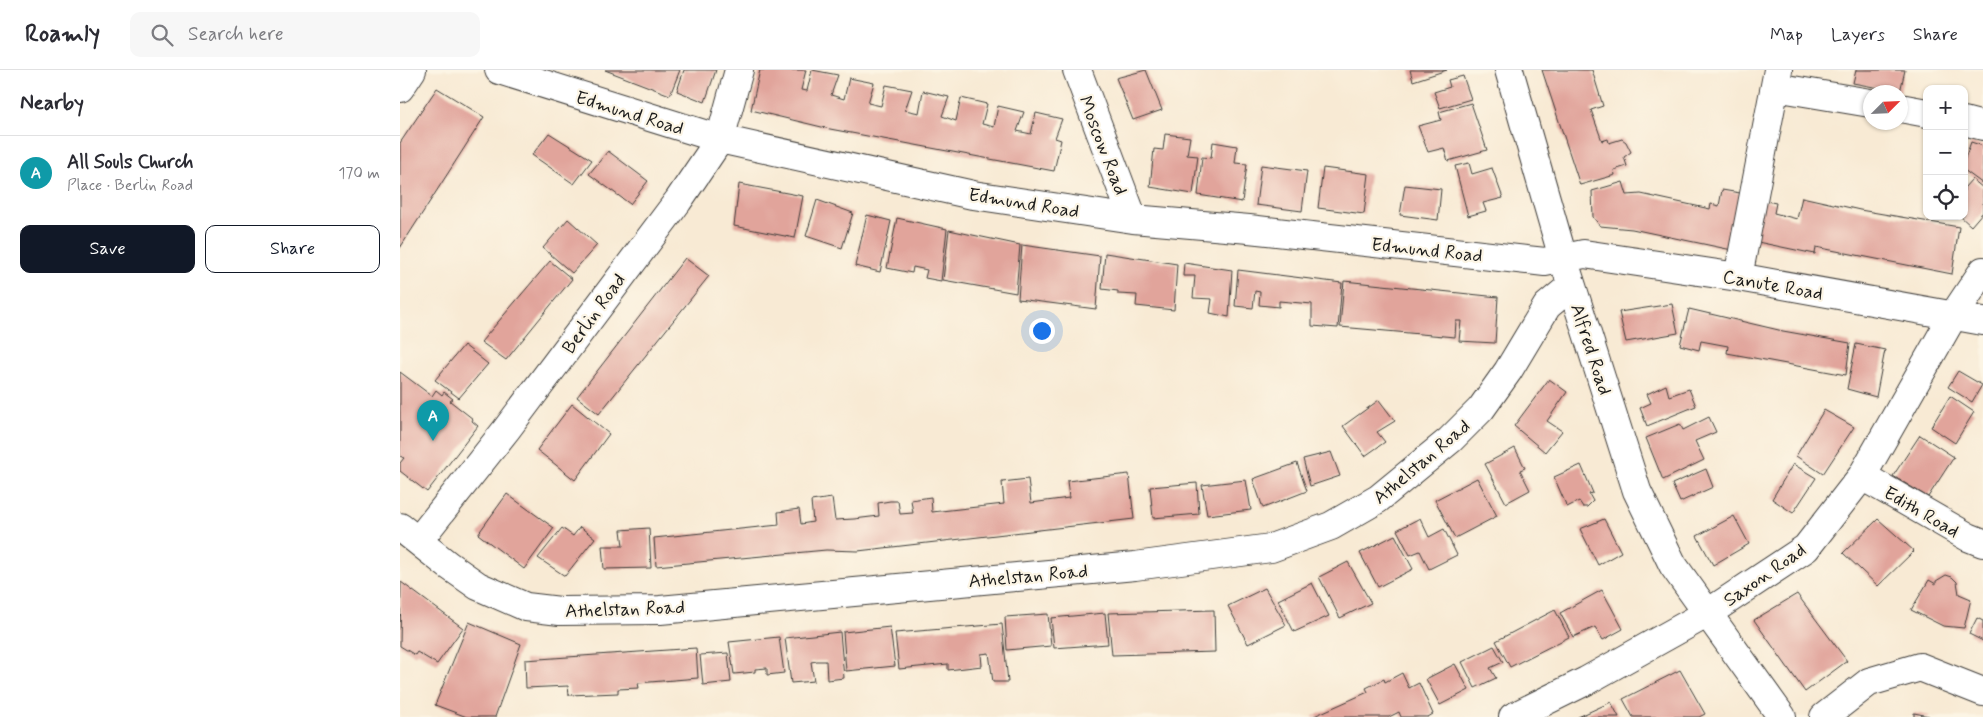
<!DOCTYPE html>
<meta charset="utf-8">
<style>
:root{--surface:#fff;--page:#f7f7f7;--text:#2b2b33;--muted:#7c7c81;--line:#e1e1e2;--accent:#111827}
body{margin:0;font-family:Mynerve,sans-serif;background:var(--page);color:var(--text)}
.controls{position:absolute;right:15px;top:15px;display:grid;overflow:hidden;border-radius:10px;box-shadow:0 1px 4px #0004}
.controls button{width:45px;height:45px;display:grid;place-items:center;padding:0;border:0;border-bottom:1px solid var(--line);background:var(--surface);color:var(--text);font:25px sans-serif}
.compass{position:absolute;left:1463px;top:15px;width:45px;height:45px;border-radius:50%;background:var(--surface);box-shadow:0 1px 4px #0004;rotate:66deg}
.you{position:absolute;left:641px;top:260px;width:18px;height:18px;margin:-12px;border:4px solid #fff;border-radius:50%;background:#1a73e8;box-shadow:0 0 0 8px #1a73e833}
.badge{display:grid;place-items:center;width:32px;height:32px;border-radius:50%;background:var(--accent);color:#fff;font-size:16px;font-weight:700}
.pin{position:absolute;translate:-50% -41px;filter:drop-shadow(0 1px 2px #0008)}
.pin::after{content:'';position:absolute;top:26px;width:18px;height:15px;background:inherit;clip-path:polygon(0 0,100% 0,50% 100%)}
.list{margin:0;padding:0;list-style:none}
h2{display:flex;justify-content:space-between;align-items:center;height:65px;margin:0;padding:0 20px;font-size:21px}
h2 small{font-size:16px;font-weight:400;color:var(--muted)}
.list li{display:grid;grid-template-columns:32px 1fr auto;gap:15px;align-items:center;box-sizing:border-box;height:75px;padding:0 20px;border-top:1px solid var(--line)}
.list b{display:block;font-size:19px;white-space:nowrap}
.list p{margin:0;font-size:16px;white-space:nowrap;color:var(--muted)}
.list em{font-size:16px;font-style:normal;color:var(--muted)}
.actions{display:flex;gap:10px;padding:15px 20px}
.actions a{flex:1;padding:11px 0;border:1px solid var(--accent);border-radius:10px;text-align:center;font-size:18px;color:var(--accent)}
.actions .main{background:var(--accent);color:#fff}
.icon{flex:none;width:28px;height:28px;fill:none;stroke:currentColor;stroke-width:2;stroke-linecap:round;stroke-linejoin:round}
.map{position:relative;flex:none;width:1583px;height:647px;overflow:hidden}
header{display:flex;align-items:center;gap:30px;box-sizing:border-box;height:70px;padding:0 25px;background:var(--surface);border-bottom:1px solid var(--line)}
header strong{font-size:24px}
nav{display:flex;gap:28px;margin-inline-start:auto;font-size:18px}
.search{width:350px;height:45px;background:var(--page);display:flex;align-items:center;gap:12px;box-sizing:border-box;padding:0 18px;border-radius:10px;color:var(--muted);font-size:19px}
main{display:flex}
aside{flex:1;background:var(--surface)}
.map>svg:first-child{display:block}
.building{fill:#e1a49b}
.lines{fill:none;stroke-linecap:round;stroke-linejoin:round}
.minor-casing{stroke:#3d3b38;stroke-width:30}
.minor{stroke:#fff;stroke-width:28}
.labels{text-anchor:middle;stroke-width:4.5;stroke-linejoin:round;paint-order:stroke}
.street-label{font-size:19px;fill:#1c1c1c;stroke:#fcf5e5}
</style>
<header>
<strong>Roamly</strong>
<div class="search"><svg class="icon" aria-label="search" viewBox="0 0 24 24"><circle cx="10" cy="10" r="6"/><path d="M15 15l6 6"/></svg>Search here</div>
<nav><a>Map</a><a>Layers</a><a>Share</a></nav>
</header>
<main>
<aside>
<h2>Nearby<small></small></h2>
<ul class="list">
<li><span class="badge" style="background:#0f9aa8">A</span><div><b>All Souls Church</b><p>Place · Berlin Road</p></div><em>170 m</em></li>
</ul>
<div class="actions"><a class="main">Save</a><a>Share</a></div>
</aside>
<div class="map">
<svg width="1583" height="647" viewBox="0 0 1583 647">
<rect width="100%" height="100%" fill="#fcf5e5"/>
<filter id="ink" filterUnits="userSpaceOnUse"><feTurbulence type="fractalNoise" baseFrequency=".02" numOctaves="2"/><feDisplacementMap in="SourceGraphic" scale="10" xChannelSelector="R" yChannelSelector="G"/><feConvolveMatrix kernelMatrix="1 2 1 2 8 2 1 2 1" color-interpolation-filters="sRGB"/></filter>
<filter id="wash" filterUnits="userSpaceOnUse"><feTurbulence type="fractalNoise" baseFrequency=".0096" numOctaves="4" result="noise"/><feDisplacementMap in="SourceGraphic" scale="20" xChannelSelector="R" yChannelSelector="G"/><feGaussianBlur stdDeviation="1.12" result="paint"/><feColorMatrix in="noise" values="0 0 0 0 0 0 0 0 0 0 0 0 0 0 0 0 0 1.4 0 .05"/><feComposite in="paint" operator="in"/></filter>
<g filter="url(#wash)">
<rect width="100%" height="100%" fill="#f8ead4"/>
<g id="blocks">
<path class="building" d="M205 0H280L270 25Z
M284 0H316L305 32 277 21Z
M360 0H406L401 20 407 21 412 0 438 5 431 25 444 29 449 8 474 13 468 33 481 36 486 15 512 20 505 40 519 43 523 21 549 27 542 46 556 51 561 28 587 34 582 54 594 57 598 36 624 42 617 61 631 64 636 43 662 49 655 68 661 70 654 101 430 59 351 40Z
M746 0 762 40 733 50 716 8Z
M1010 0H1047L1013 11Z
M1142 0H1192L1203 36 1191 40 1202 71 1208 69 1209 73 1222 69 1226 72 1231 82 1224 87 1227 96 1214 100 1215 105 1180 115Z
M1456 0H1505L1500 22 1453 13Z
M1063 6 1071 29 1040 38 1034 22 1050 17 1048 10Z
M37 18 84 47 0 178V73Z
M1071 33 1087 80 1048 91 1044 78 1028 82 1018 56 1041 50 1039 42Z
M149 63 192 90 174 114 132 85Z
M765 64 790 67 787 85 798 86 793 124 750 117 754 79 763 80Z
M813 72 837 76 835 93 847 94 842 132 798 125 802 87 811 88Z
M1571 72 1583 76V114L1564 100V91Z
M208 81 248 111 230 134 189 104Z
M1069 93 1072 104 1092 98 1103 128 1083 133 1086 141 1068 146 1055 96Z
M861 95 907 101 902 141 856 135Z
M923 98 969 104 964 144 918 138Z
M1572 109 1583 118V142L1571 156 1560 146H1564V118Z
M1223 112 1227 125 1241 124 1310 139 1311 134 1319 136 1322 120 1340 123 1332 180 1232 159 1200 156 1193 147 1192 121Z
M339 114 403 126 395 168 334 156Z
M1005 115 1041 119 1038 150 1000 145Z
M1402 127 1460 140 1559 157 1552 204 1416 177 1415 184 1348 170 1355 129 1376 133 1374 143 1397 149Z
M417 130 453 143 442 178 406 166Z
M467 145 491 151 480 202 455 196Z
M497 148 547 159 541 211 525 208 527 200 513 197 512 203 487 198Z
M168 149 197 175 172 203 143 178Z
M549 160 620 175 616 223 543 210Z
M622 175 700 186 696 239 618 229Z
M705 183 777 194 774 240 736 236 737 225 718 224V221L702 219Z
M285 188 309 206 199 344 177 327Z
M150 191 172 209 106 290 81 272Z
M784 193 832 200 829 247 810 243 812 229 793 228 795 206H783Z
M838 200 942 213 938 258 912 256V234L879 231V237L859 235 860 222 855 221 853 238 835 236Z
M944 211 1098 227 1095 273 1059 271 1061 251H1056L1055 267 940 257Z
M1272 234 1278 263 1226 272 1219 242Z
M1289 239 1383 261 1450 273 1446 305 1327 283 1328 276 1301 271 1299 280 1280 275Z
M1456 274 1485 280 1476 327 1447 319Z
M64 275 88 294 59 328 35 310Z
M1558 301 1582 315 1572 332 1548 317Z
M0 302 32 326 36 320 42 325 44 322 53 329 50 331 73 349 72 351 78 356 27 422 0 401V393L4 388 0 386Z
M1149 309 1167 322 1147 351 1162 361 1145 382 1114 356Z
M1266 315 1269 326 1289 319 1296 336 1247 356 1240 338 1251 333 1247 324Z
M1550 326 1574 342 1555 373 1531 357Z
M979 330 995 351 977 362 985 372 965 386 943 356Z
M172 334 209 364 175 410 137 380Z
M1424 340 1454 357 1423 404 1396 386Z
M1309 347 1316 362 1295 371 1304 390 1263 410 1246 368 1280 354 1283 360Z
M1520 365 1554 387 1528 427 1493 406Z
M1115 378 1125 398 1120 400 1130 420 1106 433 1085 394Z
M931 382 940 406 910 416 903 389Z
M897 393 907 421 863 438 853 409Z
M1393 394 1416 408 1393 443 1372 429Z
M1181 395 1193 423 1189 424 1193 431 1187 437H1183L1179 431 1167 437 1154 407Z
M1306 399 1313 417 1280 432 1272 414Z
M729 404 734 449 458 481 426 480 256 496 254 468 379 455 378 442 399 439 401 454 413 452 411 431 432 428 435 450 454 449 479 446 478 433 490 431H498L500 444 513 443 511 430 531 427 532 442 604 434 602 412 628 409 631 433 669 428 667 411Z
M1077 408 1097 446 1055 468 1035 430Z
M846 410 851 440 807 445 802 415Z
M797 413 799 444 753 448 750 417Z
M107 424 154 458 124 499 78 464Z
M1334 446 1349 474 1313 495 1297 466Z
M1020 448 1029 467 1044 459 1057 485 1029 499 1020 481 1010 485 997 460Z
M1204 449 1221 482 1198 495 1180 459Z
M1478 449 1514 481 1478 516 1443 483Z
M180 457 195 468 165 506 138 488 162 458 173 466Z
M249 458 251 498 204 499 202 476H223L221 460Z
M995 465 1013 499 978 517 960 483Z
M948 492 971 533 940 548 919 507Z
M1546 505 1552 507 1557 512 1559 524 1571 529 1564 558 1543 556 1511 540 1529 510 1536 514V511Z
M1 512 63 558 37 594 17 582 15 585 0 576Z
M912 513 929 546 894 562 878 530Z
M865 518 886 555 848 574 828 536Z
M1202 520 1223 559 1203 570 1195 557 1173 567 1160 543Z
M1397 524 1447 591 1405 622 1354 550Z
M814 540 815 582 712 585 708 543Z
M1155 540 1169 567 1110 597 1096 571Z
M705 543 708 574 654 578 651 548Z
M648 544 651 576 607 580 605 547Z
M1577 548 1583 551V571L1569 564Z
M69 552 121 574 95 647H67L35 635Z
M602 554 608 612H593L589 583 581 584 582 596 548 600V594L499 599 495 563Z
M490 557 495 596 446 601 443 562Z
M440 562 444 608 427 610 426 591H417L411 592 414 611 391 613 385 568Z
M379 567 384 603 367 605V598L355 599V602L334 604 329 572Z
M1094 576 1103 592 1090 598 1096 608 1075 618 1062 592Z
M296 578 298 608 238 613 239 618 218 619V623L169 625 168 616 126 618 125 590Z
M328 583 331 612 303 615 300 585Z
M1055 594 1069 620 1040 635 1026 609Z
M1280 600 1305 644 1299 647H1233L1223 629Z
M1002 603 1009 618 1019 613 1033 644 1028 647H1001L999 642 989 647H912L968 622 966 618 984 609 985 612Z
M1211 632 1219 647H1178L1187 643Z
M1514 643 1529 646V647H1514Z"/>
</g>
</g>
<g filter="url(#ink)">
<use href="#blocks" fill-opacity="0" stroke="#3d3b38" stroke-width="1"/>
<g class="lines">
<defs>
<path id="minor" d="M99 0 320 69 573 125 733 149 849 159 1145 192 1184 184 1338 207 1583 251
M677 0 733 149
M1109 0 1163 188 1237 421 1273 495 1382 647
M1375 17 1470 33
M0 18 12 0
M1500 38 1527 43
M1564 51 1583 56
M1338 207 1378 0
M1462 406 1568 467 1583 473
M0 457 48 495 78 516 126 537 160 541 260 540 735 496 871 478 931 456 978 429 1050 370 1081 339 1108 301 1147 236 1171 216
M18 471 106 360 278 131 320 69 339 0
M1113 647 1186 611 1308 543 1406 478 1462 406 1553 246 1583 201
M1424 647 1469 612 1520 597 1583 622"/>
</defs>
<use href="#minor" class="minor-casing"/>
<use href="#minor" class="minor"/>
</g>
</g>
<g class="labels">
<g class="street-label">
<text transform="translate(230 42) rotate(17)" y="7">Edmund Road</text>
<text transform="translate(704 75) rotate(69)" y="7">Moscow Road</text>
<text transform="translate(624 132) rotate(9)" y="7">Edmund Road</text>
<text transform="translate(1027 179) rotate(6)" y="7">Edmund Road</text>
<text transform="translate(1373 214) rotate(10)" y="7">Canute Road</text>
<text transform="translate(193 243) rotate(-54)" y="7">Berlin Road</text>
<text transform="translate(1192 279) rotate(72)" y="7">Alfred Road</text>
<text transform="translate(1021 391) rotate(-40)" y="7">Athelstan Road</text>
<text transform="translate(1522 441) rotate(30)" y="7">Edith Road</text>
<text transform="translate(1364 504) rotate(-35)" y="7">Saxon Road</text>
<text transform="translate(628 505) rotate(-5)" y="7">Athelstan Road</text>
<text transform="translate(225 538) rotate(-2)" y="7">Athelstan Road</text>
</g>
</g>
</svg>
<div class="controls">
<button>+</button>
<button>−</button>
<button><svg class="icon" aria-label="locate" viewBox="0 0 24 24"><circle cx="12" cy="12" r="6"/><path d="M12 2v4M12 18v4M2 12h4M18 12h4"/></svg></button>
</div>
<svg class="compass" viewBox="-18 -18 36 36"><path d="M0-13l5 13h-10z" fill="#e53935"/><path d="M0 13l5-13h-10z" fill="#7c7c81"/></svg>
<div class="you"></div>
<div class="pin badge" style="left:33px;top:371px;background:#0f9aa8">A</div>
</div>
</main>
